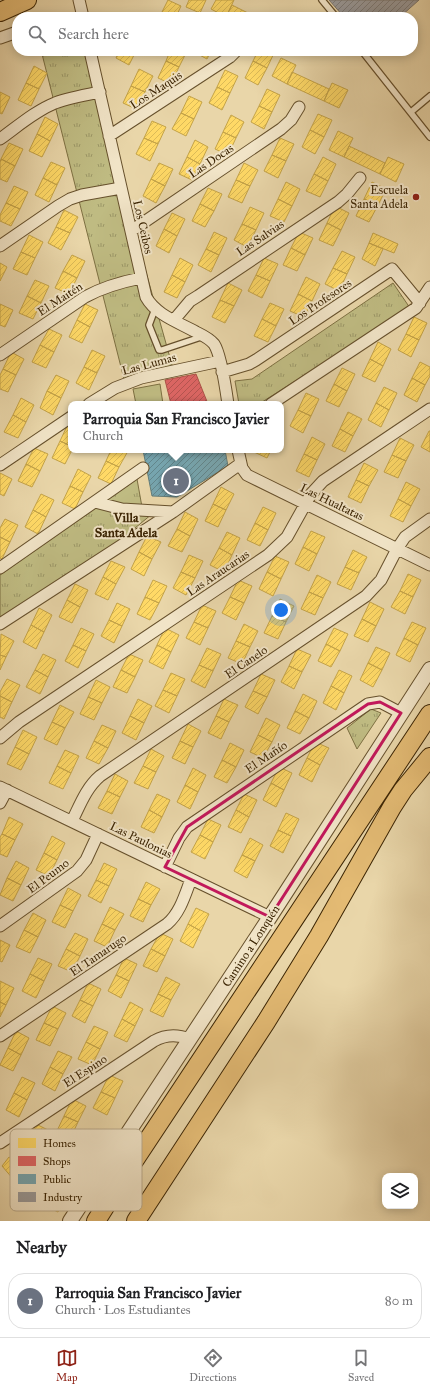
<!DOCTYPE html>
<meta charset="utf-8">
<style>
:root{--surface:#fff;--page:#f6f6f6;--text:#202124;--muted:#757577;--line:#e0e0e0;--accent:#8f2418}
body{margin:0;font-family:"IM FELL Great Primer",serif;background:var(--page);color:var(--text)}
.controls{position:absolute;right:12px;bottom:12px;display:grid;overflow:hidden;border-radius:8px;box-shadow:0 2px 10px #0003}
.controls button{width:36px;height:36px;display:grid;place-items:center;padding:0;border:0;border-bottom:1px solid var(--line);background:var(--surface);color:var(--text);font:20px sans-serif}
.you{position:absolute;left:281px;top:610px;width:14px;height:14px;margin:-10px;border:3px solid #fff;border-radius:50%;background:#1a73e8;box-shadow:0 0 0 6px #1a73e833}
.badge{display:grid;place-items:center;width:26px;height:26px;border-radius:50%;background:var(--accent);color:#fff;font-size:13px;font-weight:700}
.pin{position:absolute;translate:-50% -50%;border:2px solid #fff;box-shadow:0 1px 4px #0006}
.popup{position:absolute;left:68px;top:401px;width:216px;height:52px;box-sizing:border-box;display:grid;place-content:center;border-radius:8px;background:var(--surface);filter:drop-shadow(0 1px 3px #0005);font-size:13px;white-space:nowrap;color:var(--muted)}
.popup b{font-size:15px;color:var(--text)}
.popup::after{content:'';position:absolute;left:50%;top:100%;margin-left:-8px;border:8px solid transparent;border-top-color:var(--surface)}
.list{margin:0;padding:0;list-style:none}
h2{display:flex;justify-content:space-between;align-items:center;height:52px;margin:0;padding:0 16px;font-size:17px}
h2 small{font-size:13px;font-weight:400;color:var(--muted)}
.list li{display:grid;grid-template-columns:26px 1fr auto;gap:12px;align-items:center;box-sizing:border-box;height:56px;margin:0 8px 8px;padding:0 8px;border:1px solid var(--line);border-radius:16px}
.list b{display:block;font-size:15px;white-space:nowrap}
.list p{margin:0;font-size:13px;white-space:nowrap;color:var(--muted)}
.list em{font-size:13px;font-style:normal;color:var(--muted)}
.icon{flex:none;width:22px;height:22px;fill:none;stroke:currentColor;stroke-width:2;stroke-linecap:round;stroke-linejoin:round}
.map{position:relative;flex:none;width:430px;height:1221px;overflow:hidden}
.search{position:absolute;background:var(--surface);box-shadow:0 2px 10px #0003;left:12px;right:12px;top:12px;height:44px;display:flex;align-items:center;gap:10px;box-sizing:border-box;padding:0 14px;border-radius:16px;color:var(--muted);font-size:15px}
.sheet{height:116px;background:var(--surface)}
nav{display:flex;justify-content:space-around;align-items:center;box-sizing:border-box;height:56px;border-top:1px solid var(--line);background:var(--surface);font-size:11px;color:var(--muted)}
nav a{display:grid;justify-items:center;gap:2px}
nav .on{color:var(--accent)}
.map>svg:first-child{display:block}
.grass{fill:url(#grass-tufts);stroke:#7d7042}
.green{fill:#bfbb82;stroke:#7d7042}
.homes{fill:url(#homes-hatch);stroke:#c4a348}
.shops{fill:url(#shops-hatch);stroke:#ae5248}
.public{fill:url(#public-hatch);stroke:#647e7b}
.industry{fill:url(#industry-hatch);stroke:#7d766c}
.lines{fill:none;stroke-linecap:round;stroke-linejoin:round}
.service-casing{stroke:#66502c;stroke-width:8}
.minor-casing{stroke:#66502c;stroke-width:13}
.tertiary-casing{stroke:#66502c;stroke-width:16}
.primary-casing{stroke:#3b2403;stroke-width:20}
.service{stroke:#f1e4c7;stroke-width:5.5}
.minor{stroke:#f1e4c7;stroke-width:11}
.tertiary{stroke:#f1e4c7;stroke-width:14}
.primary{stroke:#e4bb74;stroke-width:18}
.marked{fill:none;stroke:#c2185b;stroke-width:3;stroke-linejoin:round}
.poi-dot{fill:#8f2418;stroke:#f1e4c7;stroke-width:1.5}
.labels{text-anchor:middle;stroke-width:4;stroke-linejoin:round;paint-order:stroke}
.street-label{font-size:12px;fill:#3b2403;stroke:#f1e4c7}
.poi-label{font-size:12px;fill:#3b2403;stroke:#f1e4c7;text-anchor:end}
.neighbourhood-label{font-size:13px;font-weight:bold;fill:#3b2403;stroke:#f1e4c7}
.key{fill:#f1e4c7;stroke:#baaa8c;stroke-width:1}
.key-label{font-size:11px;fill:#3b2403}
</style>
<div class="map">
<svg width="430" height="1221" viewBox="0 0 430 1221">
<defs>
<pattern id="grass-tufts" width="24" height="20" patternUnits="userSpaceOnUse"><rect width="24" height="20" fill="#bfbb82"/><path d="M3 7l-1-3M5 7V3M7 7l1-3M15 17l-1-3M17 17v-4M19 17l1-3" fill="none" stroke="#9c9868"/></pattern>
<pattern id="homes-hatch" width="6" height="6" patternUnits="userSpaceOnUse"><rect width="6" height="6" fill="#ffd966"/><path d="M-1 1l2-2M0 6l6-6M5 7l2-2" fill="none" stroke="#dbba57"/></pattern>
<pattern id="shops-hatch" width="6" height="6" patternUnits="userSpaceOnUse"><rect width="6" height="6" fill="#e06666"/><path d="M-1 1l2-2M0 6l6-6M5 7l2-2" fill="none" stroke="#b75452"/></pattern>
<pattern id="public-hatch" width="6" height="6" patternUnits="userSpaceOnUse"><rect width="6" height="6" fill="#76a5af"/><path d="M-1 1l2-2M0 6l6-6M5 7l2-2" fill="none" stroke="#62868c"/></pattern>
<pattern id="industry-hatch" width="6" height="6" patternUnits="userSpaceOnUse"><rect width="6" height="6" fill="#999"/><path d="M-1 1l2-2M0 6l6-6M5 7l2-2" fill="none" stroke="#7e7d7b"/></pattern>
</defs>
<rect width="100%" height="100%" fill="#e9d6a9"/>
<filter id="stains"><feTurbulence type="fractalNoise" baseFrequency=".005" numOctaves="4"/><feColorMatrix values="0 0 0 0 .2 0 0 0 0 .09 0 0 0 0 .02 0 0 0 .5 -.17"/></filter>
<radialGradient id="worn" r=".72"><stop offset=".6" stop-color="#630" stop-opacity="0"/><stop offset="1" stop-color="#630" stop-opacity=".3"/></radialGradient>
<path class="grass" d="M47 51H84L174 372 125 383 42 54Z
M393 283 410 308 259 404H239L235 381 252 379Z
M137 479 142 507 152 514 106 552 0 621V575Z
M371 709 381 713 357 749 347 728Z"/>
<path class="green" d="M160 384 163 404H136L133 389Z"/>
<path class="homes" d="M168 0 181 6 176 17 160 16Z
M189 0H206L200 13 186 7Z
M216 0H234L226 17 211 9Z
M232 5 256 17H226Z
M119 51H136L129 65 116 58Z
M170 51H187L179 67 166 61Z
M194 51H211L207 59 194 52Z
M258 51H275L267 68 253 61Z
M281 58 296 65 287 84 272 76Z
M166 61 179 67 171 84 158 78Z
M253 61 267 68 258 85 245 78Z
M34 66 47 73 39 89 26 83Z
M139 69 153 76 145 92 131 86Z
M225 70 238 76 230 93 217 87Z
M292 72 329 89 324 101 287 84Z
M26 83 39 89 31 106 18 100Z
M332 83 348 90 339 108 324 101Z
M131 86 145 92 136 109 123 103Z
M217 87 230 93 222 110 209 103Z
M267 89 280 95 272 112 259 106Z
M0 92 10 97 2 114 0 113Z
M189 96 202 102 194 119 181 113Z
M259 106 272 112 264 129 251 122Z
M181 113 194 119 186 136 172 129Z
M318 114 332 120 324 137 310 130Z
M231 115 244 122 236 138 223 132Z
M45 117 58 124 50 141 37 134Z
M152 121 166 127 158 144 144 138Z
M310 130 324 137 315 154 302 147Z
M338 131 353 138 344 157 329 150Z
M223 132 236 138 228 155 215 149Z
M37 134 50 141 42 157 29 151Z
M144 138 158 144 150 161 136 154Z
M280 138 294 144 286 161 272 155Z
M195 140 208 147 200 164 187 157Z
M9 143 23 149 15 166 1 159Z
M349 146 385 163 380 174 344 157Z
M272 155 286 161 278 178 264 171Z
M187 157 200 164 192 180 179 174Z
M323 157 336 164 328 181 314 174Z
M388 157 404 164 396 182 380 174Z
M1 159 15 166 7 182 0 179V162Z
M51 162 65 168 57 185 43 178Z
M159 163 173 169 165 186 151 179Z
M244 163 258 170 250 186 236 180Z
M314 174 328 181 320 197 306 191Z
M43 178 57 185 49 202 35 195Z
M151 179 165 186 156 203 143 196Z
M236 180 250 186 242 203 228 197Z
M286 182 300 189 292 206 278 199Z
M372 182 386 189 378 205 364 199Z
M14 186 28 192 20 209 6 203Z
M208 188 222 194 214 211 200 204Z
M278 199 292 206 284 222 270 216Z
M364 199 378 205 369 222 356 216Z
M6 203 20 209 11 226 0 221V215Z
M200 204 214 211 205 227 192 221Z
M335 206 349 213 341 230 327 223Z
M250 207 264 213 256 230 242 224Z
M64 210 78 217 70 233 56 227Z
M172 213 185 219 177 236 164 229Z
M327 223 341 230 333 246 319 240Z
M242 224 256 230 247 247 234 240Z
M56 227 70 233 61 250 48 243Z
M164 229 177 236 169 253 156 246Z
M214 232 227 238 219 255 206 249Z
M299 232 313 238 305 255 291 248Z
M373 233 398 244 394 253 369 243Z
M29 235 43 242 35 258 21 252Z
M369 243 383 249 375 266 362 259Z
M291 248 305 255 297 271 283 265Z
M206 249 219 255 211 272 198 265Z
M342 251 355 257 347 274 333 268Z
M21 252 35 258 27 275 13 269Z
M72 255 85 261 77 278 63 271Z
M180 258 193 265 185 282 172 275Z
M264 258 278 264 270 281 256 275Z
M0 263 7 267 0 281Z
M333 268 347 274 339 291 325 284Z
M63 271 77 278 69 294 55 288Z
M172 275 185 282 177 298 164 292Z
M256 275 270 281 262 298 248 291Z
M306 277 320 284 312 301 298 294Z
M35 280 49 286 41 303 27 296Z
M228 283 242 290 234 306 220 300Z
M298 294 312 301 304 317 290 311Z
M27 296 41 303 33 319 19 313Z
M220 300 234 306 225 323 212 317Z
M270 303 284 309 276 326 262 319Z
M0 304 13 310 5 327 0 325Z
M85 304 98 310 90 327 77 320Z
M414 317 427 323 419 340 406 334Z
M262 319 276 326 268 342 254 336Z
M77 320 90 327 82 343 69 337Z
M49 329 62 335 54 352 40 345Z
M406 334 419 340 411 357 398 350Z
M378 342 391 349 383 366 370 359Z
M40 345 54 352 46 368 32 362Z
M92 350 105 356 97 373 84 367Z
M11 352 24 359 16 375 3 369Z
M370 359 383 366 375 382 362 376Z
M420 362 430 367V376L425 385 412 378Z
M84 367 97 373 89 390 76 383Z
M342 368 355 374 347 391 334 384Z
M3 369 16 375 8 392 0 389V375Z
M56 375 69 381 61 398 47 391Z
M412 378 425 385 417 402 404 395Z
M334 384 347 391 339 407 326 401Z
M384 387 397 393 389 410 376 403Z
M47 391 61 398 53 415 40 408Z
M306 393 319 399 311 416 298 410Z
M21 398 34 405 26 422 13 415Z
M376 403 389 410 381 427 368 420Z
M298 410 311 416 303 433 290 426Z
M348 412 362 419 353 436 340 429Z
M13 415 26 422 18 438 4 432Z
M68 424 71 426V446L60 441Z
M340 429 353 436 345 452 332 446Z
M429 431H430V452L421 447Z
M312 437 325 444 317 460 304 454Z
M400 438 414 445 406 461 392 455Z
M60 441 71 446 72 450 65 464 52 458Z
M34 448 48 454 40 471 26 464Z
M111 450 128 451 119 467 106 461Z
M254 450H271L267 458 254 452Z
M304 454 317 460 309 477 296 471Z
M392 455 406 461 398 478 384 472Z
M106 461 119 467 111 484 98 478Z
M364 463 378 470 369 486 356 480Z
M26 464 40 471 32 487 18 481Z
M78 469 91 476 83 492 70 486Z
M0 473 12 479 4 496 0 494Z
M356 480 369 486 361 503 348 497Z
M406 482 420 489 411 506 398 499Z
M70 486 83 492 75 509 62 503Z
M221 487 234 494 226 510 213 504Z
M41 494 54 500 46 517 33 510Z
M398 499 411 506 403 522 390 516Z
M213 504 226 510 218 527 205 521Z
M263 507 276 513 268 530 255 523Z
M33 510 46 517 38 534 25 527Z
M185 512 198 519 190 536 177 529Z
M5 519 18 525 10 542 0 537V528Z
M255 523 268 530 260 546 247 540Z
M177 529 190 536 182 552 168 546Z
M311 531 325 537 317 554 303 547Z
M227 532 240 538 232 555 219 548Z
M147 536 161 542 152 559 139 552Z
M0 537 10 542 2 559 0 558Z
M303 547 317 554 309 571 295 564Z
M219 548 232 555 224 572 210 565Z
M353 550 367 557 359 573 345 567Z
M139 552 152 559 144 576 131 569Z
M189 555 203 561 195 578 181 572Z
M275 556 289 562 281 579 267 572Z
M111 561 125 567 116 584 103 577Z
M345 567 359 573 351 590 337 584Z
M181 572 195 578 186 595 173 588Z
M267 572 281 579 273 596 259 589Z
M408 574 421 580 413 597 400 591Z
M317 575 331 582 323 598 309 592Z
M103 577 116 584 108 600 95 594Z
M153 580 167 586 159 603 145 597Z
M238 580 252 586 244 603 230 597Z
M75 584 88 590 80 607 67 600Z
M400 591 413 597 405 614 391 607Z
M309 592 323 598 315 615 301 609Z
M145 597 159 603 150 620 137 614Z
M230 597 244 603 236 620 222 613Z
M280 599 294 606 286 622 272 616Z
M67 600 80 607 72 623 59 617Z
M370 602 384 609 376 626 362 619Z
M117 603 130 609 122 626 109 620Z
M202 605 216 611 208 628 194 622Z
M39 608 52 615 44 632 31 625Z
M272 616 286 622 278 639 264 633Z
M362 619 376 626 368 642 354 636Z
M109 620 122 626 114 643 101 636Z
M194 622 208 628 200 645 186 638Z
M412 622 426 628 418 645 404 638Z
M244 624 258 631 250 647 236 641Z
M31 625 44 632 36 649 23 642Z
M81 628 94 634 86 651 73 645Z
M165 628 179 635 171 652 157 645Z
M334 628 348 634 340 651 326 644Z
M1 634 14 641 6 657 0 655Z
M404 638 418 645 410 662 396 655Z
M236 641 250 647 242 664 228 658Z
M326 644 340 651 331 667 318 661Z
M73 645 86 651 78 668 65 661Z
M157 645 171 652 163 669 149 662Z
M376 647 390 653 382 670 368 663Z
M207 648 221 654 213 671 199 665Z
M297 649 311 655 302 672 289 666Z
M43 654 56 660 48 677 35 670Z
M129 654 143 660 135 677 121 670Z
M0 655 6 657 0 670Z
M368 663 382 670 373 687 360 680Z
M199 665 213 671 205 688 191 681Z
M289 666 302 672 294 689 281 682Z
M35 670 48 677 40 694 26 687Z
M121 670 135 677 127 693 113 687Z
M339 670 352 676 344 693 331 686Z
M171 673 185 679 177 696 163 690Z
M261 674 275 680 267 697 253 691Z
M7 679 20 685 12 702 0 696V692Z
M96 680 110 687 102 703 88 697Z
M331 686 344 693 336 710 323 703Z
M163 690 177 696 169 713 155 706Z
M253 691 267 697 258 714 245 707Z
M303 694 317 701 309 718 295 711Z
M0 696 12 702 4 719 0 717Z
M88 697 102 703 94 720 80 714Z
M138 699 152 706 144 723 130 716Z
M224 699 238 705 229 722 216 716Z
M60 705 74 712 65 728 52 722Z
M295 711 309 718 300 734 287 728Z
M130 716 144 723 136 740 122 733Z
M216 716 229 722 221 739 208 733Z
M266 718 280 725 272 742 258 735Z
M52 722 65 728 57 745 44 739Z
M188 724 201 731 193 747 180 741Z
M102 725 116 731 108 748 94 741Z
M23 730 37 737 29 754 15 747Z
M258 735 272 742 263 758 250 752Z
M94 741 108 748 99 764 86 758Z
M180 741 193 747 185 764 172 758Z
M315 742 329 748 320 765 307 758Z
M230 743 244 750 236 767 222 760Z
M15 747 29 754 21 770 7 764Z
M151 749 164 756 156 772 143 766Z
M65 750 79 756 71 773 57 766Z
M307 758 320 765 312 782 299 775Z
M222 760 236 767 227 783 214 777Z
M57 766 71 773 63 789 49 783Z
M143 766 156 772 148 789 134 783Z
M279 767 292 773 284 790 271 783Z
M193 768 206 775 198 792 185 785Z
M115 774 128 781 120 797 107 791Z
M271 783 284 790 276 807 263 800Z
M185 785 198 792 190 809 177 802Z
M107 791 120 797 112 814 98 808Z
M157 794 170 800 162 817 149 810Z
M244 794 257 800 249 817 236 810Z
M149 810 162 817 154 833 141 827Z
M236 810 249 817 241 833 228 827Z
M286 813 299 819 291 836 278 830Z
M9 817 23 824 15 840 2 834Z
M208 819 221 825 213 842 200 835Z
M278 830 291 836 283 853 270 846Z
M2 834 15 840 7 857 0 854V837Z
M200 835 213 842 205 859 191 852Z
M52 836 65 843 57 860 44 853Z
M250 838 263 845 255 861 242 855Z
M44 853 57 860 49 876 36 870Z
M242 855 255 861 247 878 234 871Z
M16 861 29 868 21 885 7 878Z
M104 863 117 869 109 886 96 880Z
M7 878 21 885 13 901 0 895Z
M96 880 109 886 101 903 88 896Z
M146 882 160 889 151 905 138 899Z
M68 888 81 895 73 911 60 905Z
M138 899 151 905 143 922 130 916Z
M60 905 73 911 65 928 52 922Z
M110 907 124 914 115 930 102 924Z
M196 908 209 914 201 931 188 924Z
M33 913 46 920 38 937 24 930Z
M102 924 115 930 107 947 94 941Z
M188 924 201 931 193 948 180 941Z
M24 930 38 937 30 953 16 947Z
M75 933 88 939 80 956 66 949Z
M160 933 173 939 165 956 151 949Z
M0 940 10 945 2 962 0 961Z
M66 949 80 956 72 972 58 966Z
M151 949 165 956 157 972 143 966Z
M38 958 52 964 44 981 30 974Z
M124 958 137 964 129 981 116 975Z
M30 974 44 981 36 998 22 991Z
M116 975 129 981 121 998 108 991Z
M166 977 180 984 171 1000 158 994Z
M0 981 14 988 6 1005 0 1002Z
M88 983 101 989 93 1006 80 1000Z
M158 994 171 1000 163 1017 150 1011Z
M80 1000 93 1006 85 1023 72 1016Z
M0 1002 6 1005 0 1017Z
M130 1002 143 1009 135 1026 122 1019Z
M52 1006 66 1013 58 1029 44 1023Z
M122 1019 135 1026 127 1042 114 1036Z
M44 1023 58 1029 50 1046 36 1040Z
M94 1026 108 1032 100 1049 86 1042Z
M16 1031 29 1038 21 1055 8 1048Z
M86 1042 100 1049 92 1065 78 1059Z
M8 1048 21 1055 13 1071 0 1065Z
M58 1051 72 1057 63 1074 50 1067Z
M50 1067 63 1074 55 1091 42 1084Z
M109 1075 123 1081 115 1098 101 1092Z
M22 1077 35 1083 27 1100 14 1093Z
M101 1092 115 1098 107 1115 93 1108Z
M14 1093 27 1100 19 1117 6 1110Z
M72 1099 86 1106 78 1122 64 1116Z
M64 1116 78 1122 70 1139 56 1133Z
M36 1124 50 1131 41 1148 28 1141Z
M28 1141 41 1148 33 1164 20 1158Z
M9 1157 21 1164 14 1180 2 1166Z
M19 1176 34 1183 27 1197 16 1183Z
M34 1183 51 1192 44 1205 27 1197Z
M51 1192 65 1199 58 1212 44 1205Z"/>
<path class="shops" d="M196 374 208 404H171L165 380Z
M183 450H225L184 452Z"/>
<path class="public" d="M143 450H183L184 452 225 450 228 466 177 497 152 496Z"/>
<path class="industry" d="M329 0H419L400 17H344Z"/>
<g class="lines">
<defs>
<path id="service" d="M322 0 336 17
M362 51 430 137
M411 112 430 96
M155 309 149 325 159 350H162L204 336"/>
<path id="minor" d="M79 0 83 17
M0 38 17 32
M90 51 146 297C156 315 178 322 196 332 202 335 209 338 214 344 221 354 226 390 228 404
M109 136 230 57 236 51
M0 139C17 127 35 111 55 103 69 98 85 95 100 92
M131 231 281 129 291 120 299 107
M0 246 58 206 70 199 82 195 121 188
M174 320 190 301 198 296 338 202 347 194 360 178
M0 355 85 297C103 287 121 282 141 278
M222 372 249 364 256 360 392 269 420 303
M89 404 115 388 141 378 220 361
M271 404 416 308 430 287
M238 450 242 468 247 475 430 565
M0 465 71 417
M95 502 122 509 173 512
M0 568 143 468
M0 624 173 512 240 464
M0 738 19 722 268 555 287 537 311 494 323 481 430 409
M0 787 270 917
M0 803 7 790
M72 821C80 805 86 788 100 776L366 596 381 580 397 549 405 537 430 519
M165 867 179 838 187 827 368 704 380 702 401 713
M0 926 77 871 86 860 98 834
M0 1036 167 924C180 913 185 895 191 879
M0 1143 154 1041C166 1034 177 1034 190 1039"/>
<path id="tertiary" d="M70 1221 270 917 430 669"/>
<path id="primary" d="M0 12 27 0
M96 1221 132 1164 430 714
M136 1221 266 1022 319 936 392 807 403 790 430 757"/>
</defs>
<use href="#service" class="service-casing"/>
<use href="#minor" class="minor-casing"/>
<use href="#tertiary" class="tertiary-casing"/>
<use href="#primary" class="primary-casing"/>
<use href="#service" class="service"/>
<use href="#minor" class="minor"/>
<use href="#tertiary" class="tertiary"/>
<use href="#primary" class="primary"/>
</g>
<path class="marked" d="M380 702 401 713 270 917 165 867 187 827 368 704Z"/>
<circle class="poi-dot" cx="416" cy="197" r="4"/>
<g class="labels">
<g class="street-label">
<text transform="translate(156 90) rotate(-33)" y="4">Los Maquis</text>
<text transform="translate(211 161) rotate(-34)" y="4">Las Docas</text>
<text transform="translate(143 227) rotate(77)" y="4">Los Ceibos</text>
<text transform="translate(260 238) rotate(-34)" y="4">Las Salvias</text>
<text transform="translate(60 299) rotate(-33)" y="4">El Maitén</text>
<text transform="translate(320 302) rotate(-34)" y="4">Los Profesores</text>
<text transform="translate(149 364) rotate(-15)" y="4">Las Lumas</text>
<text transform="translate(332 502) rotate(26)" y="4">Las Hualtatas</text>
<text transform="translate(218 573) rotate(-34)" y="4">Las Araucarias</text>
<text transform="translate(246 662) rotate(-34)" y="4">El Canelo</text>
<text transform="translate(266 757) rotate(-34)" y="4">El Mañío</text>
<text transform="translate(141 840) rotate(26)" y="4">Las Paulonias</text>
<text transform="translate(48 876) rotate(-37)" y="4">El Peumo</text>
<text transform="translate(251 946) rotate(-57)" y="4">Camino a Lonquén</text>
<text transform="translate(98 955) rotate(-34)" y="4">El Tamarugo</text>
<text transform="translate(85 1071) rotate(-33)" y="4">El Espino</text>
</g>
<g class="poi-label">
<text x="408" y="194">Escuela<tspan x="408" dy="14">Santa Adela</tspan></text>
</g>
<g class="neighbourhood-label">
<text x="126" y="522">Villa<tspan x="126" dy="15">Santa Adela</tspan></text>
</g>
</g>
<rect x="10" y="1129" width="132" height="82" rx="6" class="key"/>
<rect x="18" y="1138" width="18" height="10" fill="#ffd966"/>
<rect x="18" y="1156" width="18" height="10" fill="#e06666"/>
<rect x="18" y="1174" width="18" height="10" fill="#76a5af"/>
<rect x="18" y="1192" width="18" height="10" fill="#999"/>
<g class="key-label">
<text x="43" y="1147">Homes</text>
<text x="43" y="1165">Shops</text>
<text x="43" y="1183">Public</text>
<text x="43" y="1201">Industry</text>
</g>
<rect width="100%" height="100%" filter="url(#stains)"/>
<rect width="100%" height="100%" fill="url(#worn)"/>
</svg>
<div class="controls">
<button><svg class="icon" aria-label="layers" viewBox="0 0 24 24"><path d="M12 4l9 5-9 5-9-5zM3 14l9 5 9-5"/></svg></button>
</div>
<div class="you"></div>
<div class="pin badge" style="left:176px;top:481px;background:#6b7280">1</div>
<div class="popup"><b>Parroquia San Francisco Javier</b>Church</div>
<div class="search"><svg class="icon" aria-label="search" viewBox="0 0 24 24"><circle cx="10" cy="10" r="6"/><path d="M15 15l6 6"/></svg>Search here</div>
</div>
<section class="sheet">
<h2>Nearby<small></small></h2>
<ul class="list">
<li><span class="badge" style="background:#6b7280">1</span><div><b>Parroquia San Francisco Javier</b><p>Church · Los Estudiantes</p></div><em>80 m</em></li>
</ul>
</section>
<nav>
<a class="on"><svg class="icon" aria-label="map" viewBox="0 0 24 24"><path d="M3 6l6-2 6 2 6-2v14l-6 2-6-2-6 2zM9 4v14M15 6v14"/></svg>Map</a>
<a><svg class="icon" aria-label="directions" viewBox="0 0 24 24"><path d="M12 3l9 9-9 9-9-9zM9 14v-3h6M13 9l2 2-2 2"/></svg>Directions</a>
<a><svg class="icon" aria-label="saved" viewBox="0 0 24 24"><path d="M7 4h10v16l-5-4-5 4z"/></svg>Saved</a>
</nav>
